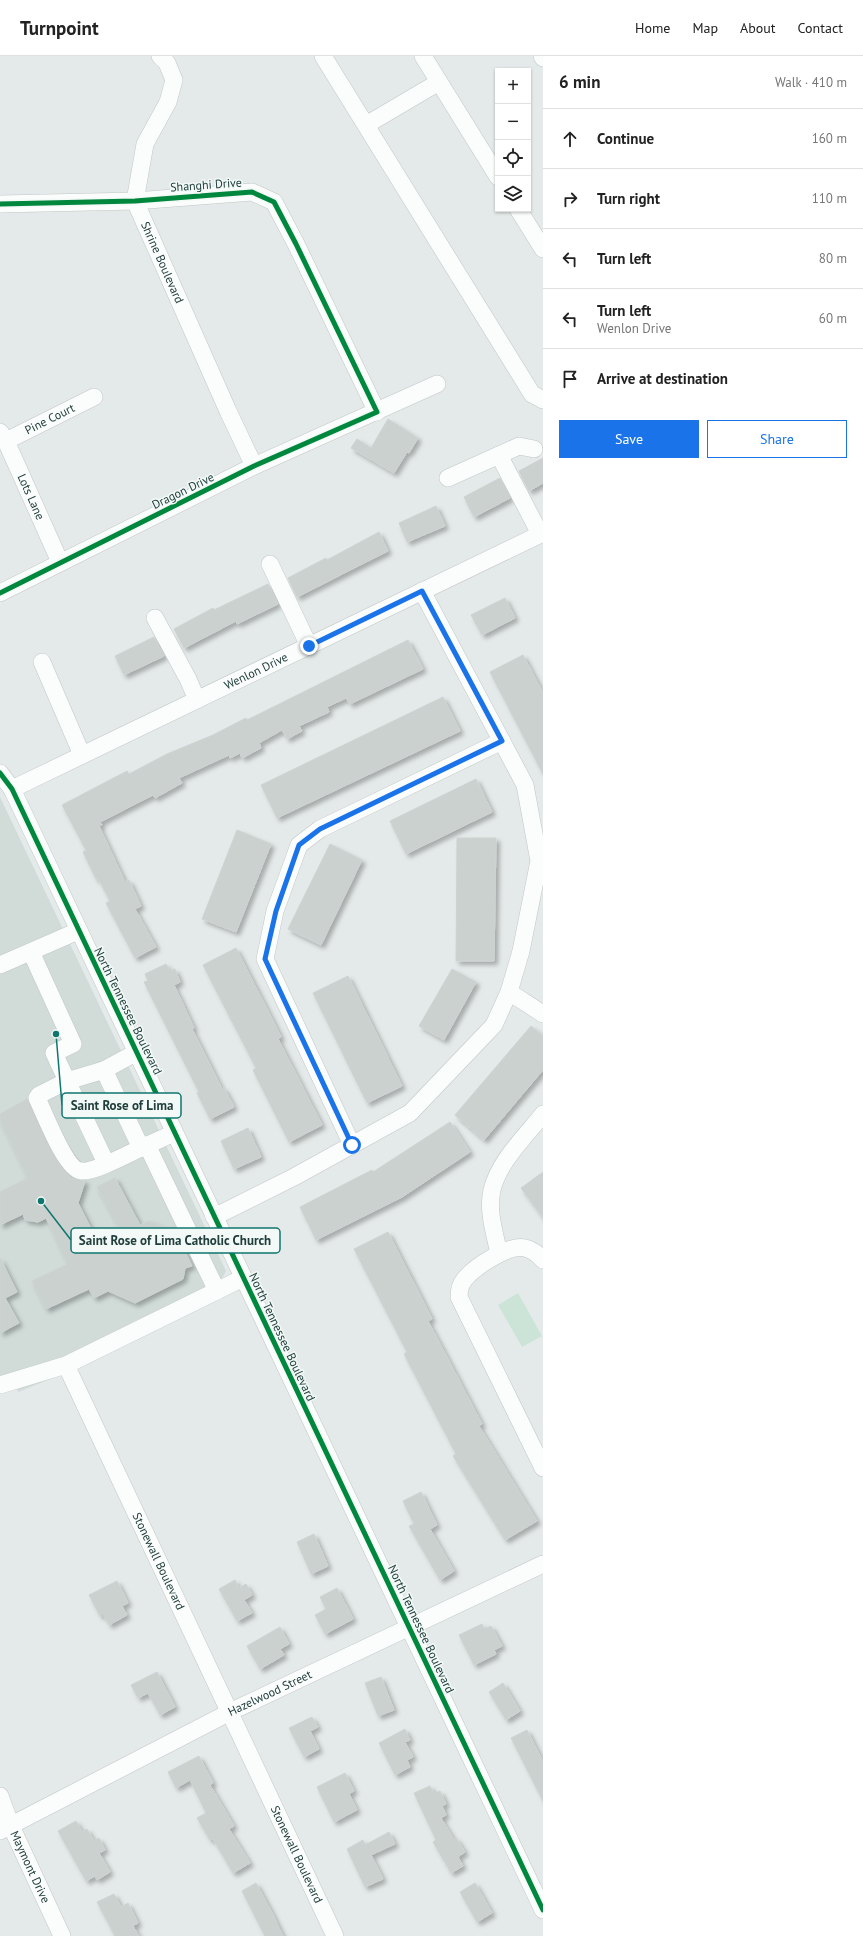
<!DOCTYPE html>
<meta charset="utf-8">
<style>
:root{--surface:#fff;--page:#f2f2f2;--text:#222;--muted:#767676;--line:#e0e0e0;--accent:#1a73e8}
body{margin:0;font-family:"PT Sans",sans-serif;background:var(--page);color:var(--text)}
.controls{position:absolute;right:12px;top:12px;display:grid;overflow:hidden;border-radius:0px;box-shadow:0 1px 3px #0004}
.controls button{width:36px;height:36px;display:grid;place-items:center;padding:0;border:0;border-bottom:1px solid var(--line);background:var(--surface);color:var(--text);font:20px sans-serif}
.stop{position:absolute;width:12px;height:12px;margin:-9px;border:3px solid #1a73e8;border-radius:50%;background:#fff}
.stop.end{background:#1a73e8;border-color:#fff;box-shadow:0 1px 4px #0008}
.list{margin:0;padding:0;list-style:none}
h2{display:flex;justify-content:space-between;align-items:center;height:52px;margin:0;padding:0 16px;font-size:17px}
h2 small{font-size:13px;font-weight:400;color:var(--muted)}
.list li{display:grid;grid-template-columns:26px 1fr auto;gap:12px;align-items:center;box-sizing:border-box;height:60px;padding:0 16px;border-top:1px solid var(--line)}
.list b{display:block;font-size:15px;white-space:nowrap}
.list p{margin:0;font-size:13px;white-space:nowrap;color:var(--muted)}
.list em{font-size:13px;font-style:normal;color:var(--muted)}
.actions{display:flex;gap:8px;padding:12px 16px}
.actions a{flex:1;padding:9px 0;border:1px solid var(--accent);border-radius:0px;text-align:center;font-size:14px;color:var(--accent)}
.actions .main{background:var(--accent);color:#fff}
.icon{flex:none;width:22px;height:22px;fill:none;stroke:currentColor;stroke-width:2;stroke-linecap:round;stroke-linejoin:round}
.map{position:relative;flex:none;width:543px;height:1880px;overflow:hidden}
header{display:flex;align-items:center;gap:24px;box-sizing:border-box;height:56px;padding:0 20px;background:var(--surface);border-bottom:1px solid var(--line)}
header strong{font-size:19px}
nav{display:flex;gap:22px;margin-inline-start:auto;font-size:14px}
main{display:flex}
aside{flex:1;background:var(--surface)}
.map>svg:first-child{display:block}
.built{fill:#d1dcd9}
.green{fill:#cce4d7}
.building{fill:#cbd1cf;stroke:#cdd3d2;filter:url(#shadow)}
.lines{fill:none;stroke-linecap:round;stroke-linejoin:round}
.minor-casing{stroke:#c1c7c6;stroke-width:18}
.minor{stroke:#fbfcfc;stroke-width:17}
.cycleway-casing{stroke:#f2f9f7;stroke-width:8}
.cycleway{stroke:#00873e;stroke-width:5}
.route{stroke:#1a73e8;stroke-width:5}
.labels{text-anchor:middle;stroke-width:3;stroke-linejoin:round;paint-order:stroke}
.street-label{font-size:12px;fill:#203f3c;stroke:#f2f9f7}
.leader{fill:none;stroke:#0f766e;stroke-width:1.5}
.callout-dot{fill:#0f766e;stroke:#f2f9f7;stroke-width:1.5}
.callout{fill:#f2f9f7;stroke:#0f766e;stroke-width:1.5}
.callout-label{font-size:13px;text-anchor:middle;font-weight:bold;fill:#203f3c}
</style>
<header>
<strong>Turnpoint</strong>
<nav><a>Home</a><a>Map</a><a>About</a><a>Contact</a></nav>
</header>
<main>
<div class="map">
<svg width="543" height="1880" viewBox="0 0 543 1880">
<defs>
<filter id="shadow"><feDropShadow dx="3.5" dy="3.5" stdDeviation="2" flood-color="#0004"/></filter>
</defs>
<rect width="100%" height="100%" fill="#e4eae9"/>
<path class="built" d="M0 741 226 1215 220 1226 57 1307 58 1320 18 1336 12 1320 0 1325Z"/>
<path class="green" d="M518 1237 542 1280 522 1291 498 1249Z"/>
<path class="building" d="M388 363 418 382 409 397 407 396 394 417 351 392 357 383 371 392Z
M543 402V427L529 435 519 415Z
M500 422 510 442 474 461 464 441Z
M436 450 445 470 407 486 399 467Z
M379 476 388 495 297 541 288 522 326 502 327 504Z
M268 528 278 548 237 568 236 565 184 592 174 573 213 552 214 554Z
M505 542 515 562 482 579 471 559Z
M154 581 164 600 124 619 115 600Z
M408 584 423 613 350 648 346 642 327 651 329 656 299 670 302 675 287 683 282 674 259 687 261 692 242 702 240 697 230 702 229 699 179 722 182 727 155 742 153 739 100 766 102 769 99 770 125 826 129 824 141 850 135 853 156 891 135 902 106 847 110 845 98 822 96 823 83 796 86 794 62 749 127 715 129 718 167 698 213 679 246 662 247 664Z
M523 599 543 637V718L490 616Z
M443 641 460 675 277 762 261 729Z
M476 723 492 756 406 798 390 765Z
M237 774 271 788 236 876 202 863Z
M457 782H496L494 905H456Z
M330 788 362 804 321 889 288 873Z
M236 892 281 981 278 983 322 1069 289 1086 253 1014 256 1012 203 909Z
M166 908 170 915 175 913 180 926 174 929 194 972 192 973 222 1033 224 1032 234 1051 210 1063 197 1037 199 1036 144 926 148 925 145 918Z
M452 913 476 926 444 984 419 970Z
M348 920 402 1030 367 1047 313 937Z
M531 970 543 980V1014L484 1084 455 1059Z
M27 1043 44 1081 62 1112 71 1122 85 1125 78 1147 100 1190 123 1179 97 1131 115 1122 140 1169 149 1165 168 1173 172 1170 192 1210 185 1212 183 1223 135 1247 108 1235 94 1242 89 1233 46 1253 32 1225 68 1208 46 1162 38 1166 25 1164 23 1158 0 1169V1136L28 1122 0 1064V1058Z
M450 1066 470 1096 402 1141 316 1184 300 1151 372 1114 373 1116Z
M248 1072 261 1101 234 1113 221 1085Z
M543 1116V1162L521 1132Z
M388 1176 432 1263 428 1265 482 1368 479 1370 537 1465 505 1484 453 1400 456 1398 404 1298 407 1296 354 1193Z
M0 1202 17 1236 5 1242 19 1267 0 1277Z
M421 1436 437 1469 430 1473 454 1515 440 1524 409 1470 414 1468 403 1445Z
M314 1478 328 1510 311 1518 297 1486Z
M235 1524 239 1532 246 1528 252 1539 244 1544 252 1557 237 1565 219 1533Z
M117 1525 128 1547 122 1550 127 1559 109 1569 103 1558 100 1560 89 1539Z
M337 1532 353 1563 325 1578 315 1559 326 1553 320 1541Z
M482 1568 484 1573 491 1570 502 1590 494 1594 496 1598 474 1609 459 1579Z
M280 1571 289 1588 280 1593 284 1599 260 1613 247 1590Z
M157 1616 175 1651 160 1659 148 1637 138 1642 131 1629Z
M381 1621 394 1654 378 1660 365 1627Z
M503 1627 520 1655 506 1664 489 1636Z
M312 1661 318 1671 310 1675 319 1693 304 1701 289 1672Z
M405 1673 410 1684 405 1686 413 1701 407 1704 410 1711 395 1719 379 1687Z
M527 1674 543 1706V1745L511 1682Z
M199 1700 213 1727 210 1729 234 1770 229 1773 250 1807 233 1817 213 1783 210 1784 197 1762 206 1757 190 1724 176 1732 168 1716Z
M345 1717 354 1735 349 1738 357 1754 334 1766 317 1731Z
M430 1730 434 1738 440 1735 446 1748 442 1750 446 1759 441 1762 454 1784 456 1782 465 1796 458 1801 463 1810 451 1817 433 1786 436 1784 414 1737Z
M76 1765 82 1776 87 1773 94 1785 99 1782 105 1794 99 1797 110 1816 97 1824 95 1820 86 1825 58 1775Z
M389 1776 395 1788 371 1799 383 1823 365 1831 347 1793 363 1784 365 1789Z
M256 1827 272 1857 283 1880H265L242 1835Z
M475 1827 492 1857 477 1866 460 1836Z
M114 1838 121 1851 128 1847 138 1867 133 1870 139 1880H115L97 1846Z"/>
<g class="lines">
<defs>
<g id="minor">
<path id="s1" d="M160 0 167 7 174 24 168 46 145 88 135 145 228 355 254 410"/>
<path d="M323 0 532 338 543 344"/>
<path d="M423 0 498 121"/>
<path d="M542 0 543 2"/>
<path d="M366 69 439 26"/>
<path d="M0 148 135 145 252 136 274 146 296 188 377 356"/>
<path d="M518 153 543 193"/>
<path id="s2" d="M0 376 6 385 60 506"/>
<path id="s3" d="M6 385 94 341"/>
<path d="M499 399 540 478"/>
<path d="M448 422 519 390 534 393"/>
<path d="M270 508 309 590"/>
<path d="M0 537 254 410 437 328"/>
<path d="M155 562 188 623 197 644"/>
<path d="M42 606 82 699"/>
<path d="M0 717 12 733 543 1854"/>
<path id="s4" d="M12 733 543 477"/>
<path d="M31 896 73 988 54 997 67 1025 104 1014"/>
<path d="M0 909 78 875"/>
<path d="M509 936 543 958"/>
<path d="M137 996 104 1014 141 1092 174 1077"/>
<path d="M147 1089 217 1235"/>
<path d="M352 1089 265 903 275 855 299 789 320 773 502 685"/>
<path d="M106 1107 67 1025 39 1039 37 1042 41 1051C47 1064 67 1114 81 1115 93 1117 128 1098 141 1092"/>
<path d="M214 1161 294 1121 410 1057 494 969 509 936 521 895 539 805 525 729 422 535"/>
<path d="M499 1198C495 1178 487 1155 492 1134 499 1105 525 1081 543 1058"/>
<path d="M543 1204C538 1198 533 1194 525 1192 509 1188 474 1211 464 1224 460 1229 459 1235 459 1241L543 1412"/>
<path id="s5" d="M66 1309 335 1880"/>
<path d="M0 1329 66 1309 243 1222"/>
<path id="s6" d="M0 1740 11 1770 62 1880"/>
<path id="s7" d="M0 1775 230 1656 543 1508"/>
</g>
</defs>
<use href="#minor" class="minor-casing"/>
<use href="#minor" class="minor"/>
<defs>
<path id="cycleway" d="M0 148 135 145 252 136 274 146 296 188 377 356 254 410 0 537
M0 717 12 733 543 1854"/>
</defs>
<use href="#cycleway" class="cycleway-casing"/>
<use href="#cycleway" class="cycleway"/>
</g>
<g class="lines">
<path class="route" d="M309 590 422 535 502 685 320 773 299 789 276 855 265 903 352 1089"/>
</g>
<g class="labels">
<g class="street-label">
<text transform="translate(206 129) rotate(-4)" y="4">Shanghi Drive</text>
<text dy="4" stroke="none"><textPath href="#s1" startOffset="224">Shrine Boulevard</textPath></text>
<text dy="4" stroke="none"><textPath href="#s3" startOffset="49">Pine Court</textPath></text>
<text transform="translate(183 435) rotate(-26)" y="4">Dragon Drive</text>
<text dy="4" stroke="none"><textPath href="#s2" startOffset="72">Lots Lane</textPath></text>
<text dy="4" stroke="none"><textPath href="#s4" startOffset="271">Wenlon Drive</textPath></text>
<text transform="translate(128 955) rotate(64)" y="4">North Tennessee Boulevard</text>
<text transform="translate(282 1281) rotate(65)" y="4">North Tennessee Boulevard</text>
<text dy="4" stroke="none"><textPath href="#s5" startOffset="217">Stonewall Boulevard</textPath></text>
<text transform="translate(421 1573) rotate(65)" y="4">North Tennessee Boulevard</text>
<text dy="4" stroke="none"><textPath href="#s7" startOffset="303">Hazelwood Street</textPath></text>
<text dy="4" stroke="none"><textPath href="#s5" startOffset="541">Stonewall Boulevard</textPath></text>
<text dy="4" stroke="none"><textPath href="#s6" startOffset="77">Maymont Drive</textPath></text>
</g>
</g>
<path class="leader" d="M56 978L62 1049M41 1145L71 1184"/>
<g class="callout-dot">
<circle cx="56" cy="978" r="4"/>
<circle cx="41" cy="1145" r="4"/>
</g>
<g class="callout">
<rect x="62" y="1037" width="119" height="25" rx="4"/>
<rect x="71" y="1172" width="209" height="25" rx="4"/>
</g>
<g class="callout-label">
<text x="122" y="1054">Saint Rose of Lima</text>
<text x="175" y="1189">Saint Rose of Lima Catholic Church</text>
</g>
</svg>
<div class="controls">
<button>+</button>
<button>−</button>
<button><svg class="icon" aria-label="locate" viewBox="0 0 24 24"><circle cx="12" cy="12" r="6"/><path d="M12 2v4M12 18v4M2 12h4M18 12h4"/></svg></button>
<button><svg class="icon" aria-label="layers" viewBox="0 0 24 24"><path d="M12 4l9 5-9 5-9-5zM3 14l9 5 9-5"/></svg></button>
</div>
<div class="stop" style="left:352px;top:1089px"></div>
<div class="stop end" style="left:309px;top:590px"></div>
</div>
<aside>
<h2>6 min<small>Walk · 410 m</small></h2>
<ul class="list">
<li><svg class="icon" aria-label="ahead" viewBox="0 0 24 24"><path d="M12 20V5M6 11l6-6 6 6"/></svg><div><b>Continue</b></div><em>160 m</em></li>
<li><svg class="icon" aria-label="right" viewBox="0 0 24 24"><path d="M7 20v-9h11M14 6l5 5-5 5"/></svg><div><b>Turn right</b></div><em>110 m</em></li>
<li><svg class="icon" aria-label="left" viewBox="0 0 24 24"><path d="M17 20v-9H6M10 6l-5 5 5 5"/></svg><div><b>Turn left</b></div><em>80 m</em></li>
<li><svg class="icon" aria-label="left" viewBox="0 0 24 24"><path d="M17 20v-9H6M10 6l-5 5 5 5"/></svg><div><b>Turn left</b><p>Wenlon Drive</p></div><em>60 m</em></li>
<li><svg class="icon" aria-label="arrive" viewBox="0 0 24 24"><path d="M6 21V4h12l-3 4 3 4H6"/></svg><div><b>Arrive at destination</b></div></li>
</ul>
<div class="actions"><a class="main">Save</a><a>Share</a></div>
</aside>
</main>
